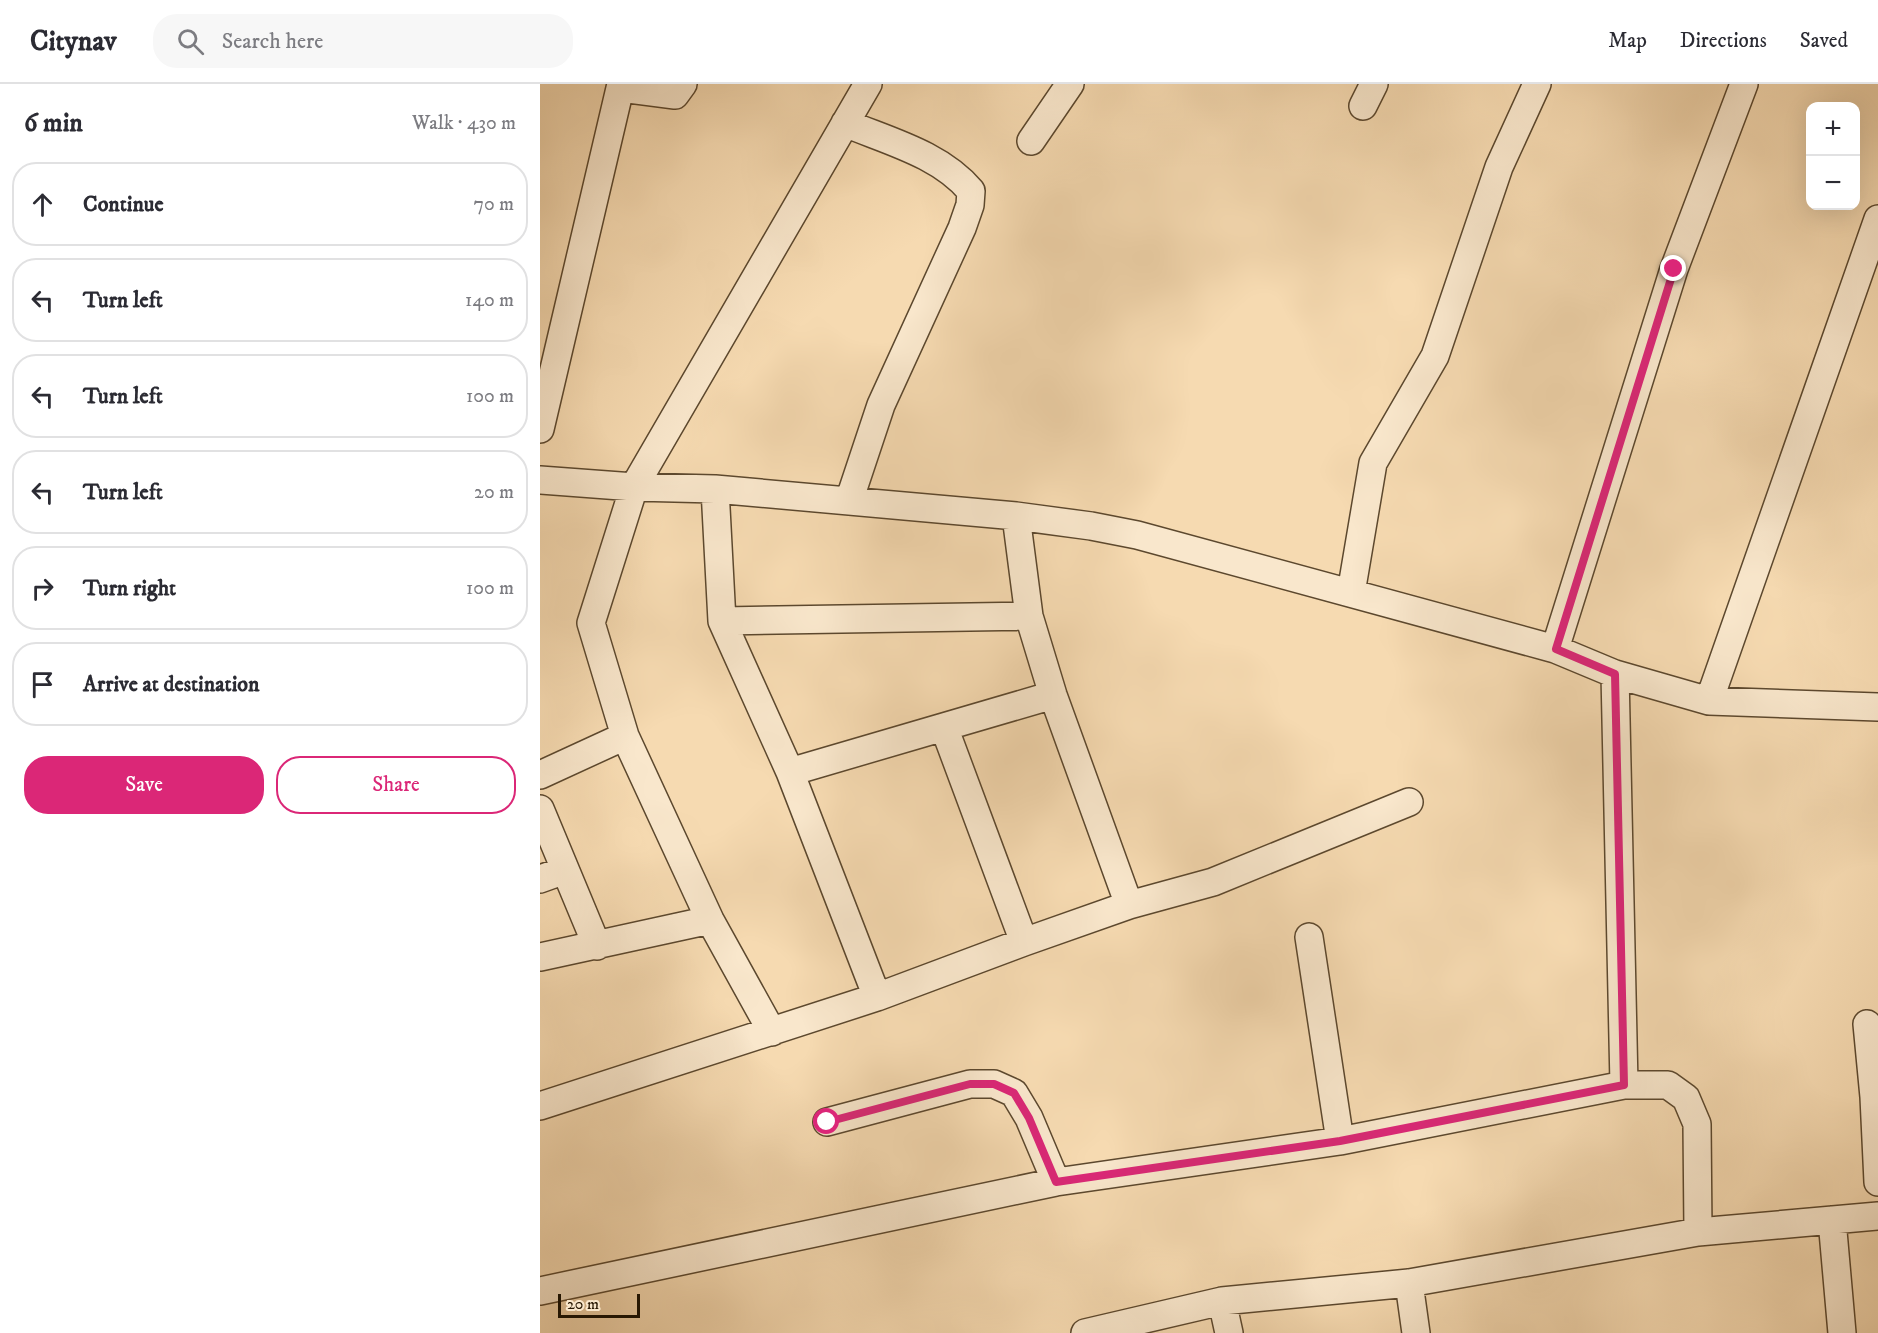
<!DOCTYPE html>
<meta charset="utf-8">
<style>
:root{--surface:#fff;--page:#f7f7f7;--text:#2b2b33;--muted:#7c7c81;--line:#e1e1e2;--accent:#db2777}
body{margin:0;font-family:"IM FELL DW Pica",serif;background:var(--page);color:var(--text)}
.controls{position:absolute;right:18px;top:18px;display:grid;overflow:hidden;border-radius:12px;box-shadow:0 6px 24px #0002}
.controls button{width:54px;height:54px;display:grid;place-items:center;padding:0;border:0;border-bottom:2px solid var(--line);background:var(--surface);color:var(--text);font:30px sans-serif}
.scale{position:absolute;left:18px;bottom:15px;width:82px;box-sizing:border-box;padding-left:6px;border:3px solid #281803;border-top:0;font-size:16px;line-height:21px;white-space:nowrap;color:#281803;-webkit-text-stroke:4px #f9e7cc;paint-order:stroke}
.stop{position:absolute;width:18px;height:18px;margin:-14px;border:4px solid #db2777;border-radius:50%;background:#fff}
.stop.end{background:#db2777;border-color:#fff;box-shadow:0 2px 6px #0008}
.list{margin:0;padding:0;list-style:none}
h2{display:flex;justify-content:space-between;align-items:center;height:78px;margin:0;padding:0 24px;font-size:26px}
h2 small{font-size:20px;font-weight:400;color:var(--muted)}
.list li{display:grid;grid-template-columns:39px 1fr auto;gap:18px;align-items:center;box-sizing:border-box;height:84px;margin:0 12px 12px;padding:0 12px;border:2px solid var(--line);border-radius:24px}
.list b{display:block;font-size:22px;white-space:nowrap}
.list em{font-size:20px;font-style:normal;color:var(--muted)}
.actions{display:flex;gap:12px;padding:18px 24px}
.actions a{flex:1;padding:14px 0;border:2px solid var(--accent);border-radius:24px;text-align:center;font-size:21px;color:var(--accent)}
.actions .main{background:var(--accent);color:#fff}
.icon{flex:none;width:33px;height:33px;fill:none;stroke:currentColor;stroke-width:2;stroke-linecap:round;stroke-linejoin:round}
.map{position:relative;flex:none;width:1338px;height:1249px;overflow:hidden}
header{display:flex;align-items:center;gap:36px;box-sizing:border-box;height:84px;padding:0 30px;background:var(--surface);border-bottom:2px solid var(--line)}
header strong{font-size:28px}
nav{display:flex;gap:33px;margin-inline-start:auto;font-size:21px}
.search{width:420px;height:54px;background:var(--page);display:flex;align-items:center;gap:15px;box-sizing:border-box;padding:0 21px;border-radius:24px;color:var(--muted);font-size:22px}
main{display:flex}
aside{flex:1;background:var(--surface)}
.map>svg:first-child{display:block}
.lines{fill:none;stroke-linecap:round;stroke-linejoin:round}
.minor-casing{stroke:#5c482e;stroke-width:30}
.minor{stroke:#f9e7cc;stroke-width:27}
.route{stroke:#db2777;stroke-width:8}
</style>
<header>
<strong>Citynav</strong>
<div class="search"><svg class="icon" aria-label="search" viewBox="0 0 24 24"><circle cx="10" cy="10" r="6"/><path d="M15 15l6 6"/></svg>Search here</div>
<nav><a>Map</a><a>Directions</a><a>Saved</a></nav>
</header>
<main>
<aside>
<h2>6 min<small>Walk · 430 m</small></h2>
<ul class="list">
<li><svg class="icon" aria-label="ahead" viewBox="0 0 24 24"><path d="M12 20V5M6 11l6-6 6 6"/></svg><div><b>Continue</b></div><em>70 m</em></li>
<li><svg class="icon" aria-label="left" viewBox="0 0 24 24"><path d="M17 20v-9H6M10 6l-5 5 5 5"/></svg><div><b>Turn left</b></div><em>140 m</em></li>
<li><svg class="icon" aria-label="left" viewBox="0 0 24 24"><path d="M17 20v-9H6M10 6l-5 5 5 5"/></svg><div><b>Turn left</b></div><em>100 m</em></li>
<li><svg class="icon" aria-label="left" viewBox="0 0 24 24"><path d="M17 20v-9H6M10 6l-5 5 5 5"/></svg><div><b>Turn left</b></div><em>20 m</em></li>
<li><svg class="icon" aria-label="right" viewBox="0 0 24 24"><path d="M7 20v-9h11M14 6l5 5-5 5"/></svg><div><b>Turn right</b></div><em>100 m</em></li>
<li><svg class="icon" aria-label="arrive" viewBox="0 0 24 24"><path d="M6 21V4h12l-3 4 3 4H6"/></svg><div><b>Arrive at destination</b></div></li>
</ul>
<div class="actions"><a class="main">Save</a><a>Share</a></div>
</aside>
<div class="map">
<svg width="1338" height="1249" viewBox="0 0 1338 1249">
<rect width="100%" height="100%" fill="#f6dab1"/>
<filter id="stains"><feTurbulence type="fractalNoise" baseFrequency=".00333" numOctaves="4"/><feColorMatrix values="0 0 0 0 .2 0 0 0 0 .09 0 0 0 0 .02 0 0 0 .5 -.17"/></filter>
<radialGradient id="worn" r=".72"><stop offset=".6" stop-color="#630" stop-opacity="0"/><stop offset="1" stop-color="#630" stop-opacity=".3"/></radialGradient>
<g class="lines">
<defs>
<path id="minor" d="M81 4 135 11 143 0
M823 22 834 0
M305 39C348 57 400 70 431 107L430 121 422 144 341 321 309 417
M491 57 530 0
M0 345 81 0
M0 396 94 403 175 405 476 432 551 442 597 451 1015 565 1075 590 1169 617 1338 623
M175 405 182 537 250 688 337 913
M476 432 489 532 513 611 589 821
M811 509 833 379 895 272 959 83 997 0
M182 537 489 532
M1015 565 1134 185 1204 0
M1075 590 1084 1001
M1169 617 1338 135
M404 643 484 858
M250 688 513 611
M0 691 85 652
M0 725 57 862
M0 795 25 786
M769 853 800 1057
M0 873 170 836
M1327 940 1334 1013 1338 1098
M232 948 170 836 85 652 51 539 94 403 328 0
M0 1022 337 913 484 858 589 821 673 798 869 718
M287 1038 430 1000H454L474 1009 489 1034 516 1098
M1292 1136 1302 1249
M869 1199 876 1249
M0 1207 516 1098 800 1057 1084 1001H1128L1146 1014 1157 1040 1158 1148
M682 1217 689 1249
M545 1249 682 1217 869 1199 1158 1148 1338 1132"/>
</defs>
<use href="#minor" class="minor-casing"/>
<use href="#minor" class="minor"/>
</g>
<g class="lines">
<path class="route" d="M287 1038 430 1000H454L474 1009 489 1034 516 1098 800 1057 1084 1001 1075 590 1016 565 1134 185"/>
</g>
<rect width="100%" height="100%" filter="url(#stains)"/>
<rect width="100%" height="100%" fill="url(#worn)"/>
</svg>
<div class="controls">
<button>+</button>
<button>−</button>
</div>
<div class="scale">20 m</div>
<div class="stop" style="left:287px;top:1038px"></div>
<div class="stop end" style="left:1134px;top:185px"></div>
</div>
</main>
